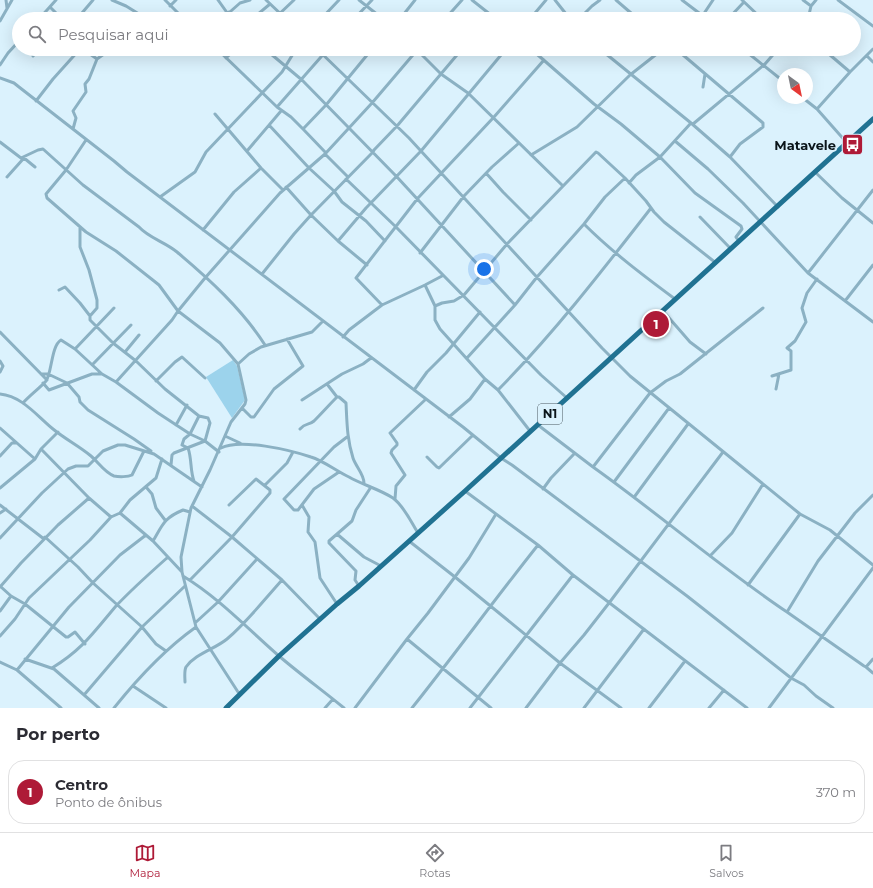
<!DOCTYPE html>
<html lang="pt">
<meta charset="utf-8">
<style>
:root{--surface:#fff;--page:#f2f2f3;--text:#2b2b33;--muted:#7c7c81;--line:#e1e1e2;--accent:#ae1a37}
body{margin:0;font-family:Montserrat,sans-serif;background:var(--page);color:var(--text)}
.compass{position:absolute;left:777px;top:68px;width:36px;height:36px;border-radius:50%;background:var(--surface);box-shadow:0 4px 16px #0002;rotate:147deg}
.you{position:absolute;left:484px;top:269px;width:14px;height:14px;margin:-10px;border:3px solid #fff;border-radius:50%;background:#1a73e8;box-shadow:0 0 0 6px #1a73e833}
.badge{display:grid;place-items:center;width:26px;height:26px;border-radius:50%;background:var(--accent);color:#fff;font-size:13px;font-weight:700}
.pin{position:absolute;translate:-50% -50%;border:2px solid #fff;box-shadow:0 1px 4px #0006}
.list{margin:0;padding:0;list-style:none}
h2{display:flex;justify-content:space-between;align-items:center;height:52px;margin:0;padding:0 16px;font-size:17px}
h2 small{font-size:13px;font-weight:400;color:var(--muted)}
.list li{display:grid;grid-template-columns:26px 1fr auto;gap:12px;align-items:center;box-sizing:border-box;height:64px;margin:0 8px 8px;padding:0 8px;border:1px solid var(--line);border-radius:16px}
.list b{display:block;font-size:15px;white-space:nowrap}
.list p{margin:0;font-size:13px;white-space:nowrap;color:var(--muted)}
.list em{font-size:13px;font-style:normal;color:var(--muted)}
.icon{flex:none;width:22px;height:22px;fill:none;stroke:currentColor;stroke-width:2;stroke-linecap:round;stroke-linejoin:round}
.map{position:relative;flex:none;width:873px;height:708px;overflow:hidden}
.search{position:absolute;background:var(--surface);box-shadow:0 4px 16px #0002;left:12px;right:12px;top:12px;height:44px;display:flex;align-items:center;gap:10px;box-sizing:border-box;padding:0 14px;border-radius:22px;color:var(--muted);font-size:15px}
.sheet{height:124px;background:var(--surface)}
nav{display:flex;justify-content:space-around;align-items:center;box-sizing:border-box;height:56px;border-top:1px solid var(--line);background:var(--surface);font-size:11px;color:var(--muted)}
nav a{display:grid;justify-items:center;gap:2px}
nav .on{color:var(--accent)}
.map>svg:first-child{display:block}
.green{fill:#9cd3ec}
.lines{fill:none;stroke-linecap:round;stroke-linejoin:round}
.minor{stroke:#8bb1c3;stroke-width:3}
.trunk{stroke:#207292;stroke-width:5}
.labels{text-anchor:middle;stroke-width:4;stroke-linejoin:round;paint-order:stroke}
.shield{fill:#dbf2fd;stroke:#49575e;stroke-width:1}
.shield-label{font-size:12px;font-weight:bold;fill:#0b151a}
.poi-label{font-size:13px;font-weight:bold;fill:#0b151a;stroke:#dbf2fd;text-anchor:end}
</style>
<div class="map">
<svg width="873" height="708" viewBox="0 0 873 708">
<rect width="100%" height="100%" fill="#dbf2fd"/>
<path class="green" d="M233 360 237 366 245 400 232 418 206 377Z"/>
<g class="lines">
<path class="minor" d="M6 0 7 8
M112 0 126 6 147 19
M165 0 184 19
M218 0 228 14
M266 0 286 19
M359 0 383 19
M472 0 496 19
M555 0 570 19
M616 0 638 19
M682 0 707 19
M742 0 762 19
M803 0 811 6
M838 0 873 26
M170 6 176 0
M50 7 62 19
M229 12 234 19
M39 19 56 0
M84 19 81 15 82 13 93 0
M222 19 240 3 250 0
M252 19 270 4
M274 19 294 0
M321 19 339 0
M354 19 372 0
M400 19 415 0
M445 19 462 0
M530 19 546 0
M579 19 592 6 600 0
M698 19 703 15 713 0
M728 19 744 2
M808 19 811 6 816 0
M0 21 12 0
M83 49 97 59
M217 49 277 107 291 117 303 129 326 153
M265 49 302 80 397 177 515 305
M317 49 409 138 602 348 630 376 800 514 830 530 873 565
M531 49 594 104 621 124 660 157 695 193 741 226 742 229 736 237 739 241
M600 49 691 123 730 157 778 207
M676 49 763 123V127L740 144 730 157
M743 49 783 81
M823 49 850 72
M417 50 441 74 468 93 563 186
M33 56 39 49
M867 56 873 62
M226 58 236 49
M0 65 8 53 19 41
M0 78 14 83 19 87 114 161 127 172 463 427 501 458 512 465 687 596 791 678 804 685 816 696 833 708
M703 87 705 74
M803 98 817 109 847 143
M36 101 53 79 80 49
M277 107 328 49
M817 109 850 72 873 49
M215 114 261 168 283 190
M693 124 765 64 778 49
M269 125 309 168 334 191 342 202 366 221 385 241
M73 129 76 118 73 111 86 92 85 84 89 79 97 59 111 49
M303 129 326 105 372 49
M86 140 66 170 46 194 47 198 86 232 116 251 154 281 159 285 178 311 220 343 238 364 246 400 245 404 231 422 210 470 191 508 181 557 182 572 196 627 238 692 241 693
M675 141 708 169 743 203 808 273 873 322
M0 142 21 158 38 150 43 149 83 185 139 227C149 238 165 242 177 252 209 279 242 309 265 345
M247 151 281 111
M325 154 348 177
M531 155 577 127 630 75 663 49
M815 172 842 198 873 223
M486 173 503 192 531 220
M7 177 24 158 35 167
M346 179 396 227 541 375 567 398
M629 183 636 175 660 157 691 123
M286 187 311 215 338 241 367 265
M160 197 195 172 206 152 282 72 296 49
M700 217 731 249
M584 224C612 252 644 276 675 299
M80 227V247L89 270 97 300V308L90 316V320L113 343 136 361 165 389 199 416 208 418 210 423 205 441
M203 230 234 192 261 168
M338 241 366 208 421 151 506 49
M420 253 464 196 492 167 519 143
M808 273 873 190
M262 274 294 234 311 215 373 152 374 150 397 126 462 49
M425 285 435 306V320L440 329 485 379 498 390 530 431
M59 290 65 287 80 303 90 316
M845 301 873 265
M382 305 356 278 418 198 494 117 544 60
M435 306 442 303 454 301 464 295 507 244 596 152 598 153 625 178 646 201 654 212 664 222 716 263
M663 311 690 342 706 354
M0 332 47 380
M343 337 349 330 382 305 425 285 442 276
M75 349 114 308
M125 352 139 335
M467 358 515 305 537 277 584 224 605 197 625 178
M0 361 3 366 0 372
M93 364 131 325
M238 364 249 354 261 347 312 332 323 321
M41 374H48L67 383 79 397 80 402 88 410 134 439 151 451
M772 376 791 370V351L787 348 795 341 806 322 802 308 807 293 817 279
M156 381 175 362 182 357 205 378
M116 382 172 320 178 311 205 278 280 193 325 154 372 103 418 49
M43 383 49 390 92 374H102
M327 384 337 397H339L346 403C347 423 347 439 353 458 356 467 364 474 364 483
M776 389 779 374
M414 390 427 372 446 353 480 312
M498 390C554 333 602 271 651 208
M0 394C22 396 37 416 53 429 65 439 79 446 91 456 98 462 105 473 114 476 119 477 128 477 132 475L144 451
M302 400 342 374 363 364 371 358
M23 403C29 396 41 387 46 381 52 373 51 346 61 340L75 349 102 374 116 382 158 413 190 434 205 441 219 452
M242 408 251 417H254L274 389 303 366 287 339
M449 417 470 399 485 379
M176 425 187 405
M538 425 593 467 650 393 666 381 680 374 763 308
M0 428 35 459
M300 429C306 422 308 426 314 421 322 413 329 405 337 397
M225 436 240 443
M221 448C240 438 290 450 311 457 324 461 336 471 349 477 363 485 379 489 393 498 404 506 411 522 418 533
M41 449 89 498 111 517
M0 456 12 443H17
M427 457 437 467 439 468 473 435
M171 465 172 455 174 453 205 441
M593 467C659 514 720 567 787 612
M339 472 314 489 298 510H294L284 499 334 447 347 437
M194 481C190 471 192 459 188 448L182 445 184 439 190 434 199 416
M614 482 669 408
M265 485 287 463 293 452
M146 487 152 494 156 508 165 520
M0 488 35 459 41 449 58 432
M543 489 551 478 574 454
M465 491 538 545 573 575 747 708
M873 495 855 513 818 561 787 612 864 666 866 667 873 659
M635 496 688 424
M395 499 396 486 405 475 391 453 392 450 397 445V443L390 433 426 399
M0 505 44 539
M302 505 309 517 308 532 315 542 320 578 337 604
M192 506 232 537 282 580 320 619
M0 513 6 509
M120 513 130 500 156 478 162 459
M337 534 364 557 381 566
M45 537 78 567 93 583 142 627 156 644 166 651
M0 538 42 493 68 469 76 466H88L103 451 118 445H125L154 454 202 487
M153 541C163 524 164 518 183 510L190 512
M409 541 455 577 560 663 621 708
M710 556 732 533 763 484
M183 576C219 598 248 629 279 656 300 674 322 690 344 708
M190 580 232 537 270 493V490L256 479 229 505
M748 585 800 514
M0 586 11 596 25 604 66 637H68L75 632 85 644
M359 586 355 580 356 571 355 570 329 543V541L352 521 356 510 371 487
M0 587 21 563 58 525 89 498
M0 611 11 596
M195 623 218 602 257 559
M0 636 15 619 29 598 90 540 111 517 120 513 153 541 182 572
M407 639 491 708
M25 659 54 669 99 708
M0 662 17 670 61 708
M866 667 873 673
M52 668C82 650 94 632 116 606 132 589 150 573 168 557
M17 670 69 607 120 555 146 535
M185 682C185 678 184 671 186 667 195 654 215 649 227 639 247 622 264 600 282 580
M133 686 166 708
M84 695 142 627 185 586
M114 708C138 678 165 649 196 627
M325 708 333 699
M355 708 407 639 428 613 469 558 496 514
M412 708C455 654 495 599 538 545
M470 708 573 575
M526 708 560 663 584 635 609 603 723 452
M584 708 644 629
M649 708 685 661
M709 708 724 690
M769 708 873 568"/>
<path class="trunk" d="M226 708 279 656 337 604 359 586 465 491 873 119"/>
</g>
<defs>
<symbol id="bus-square" viewBox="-11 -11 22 22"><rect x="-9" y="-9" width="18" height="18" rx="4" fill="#ae1a37" stroke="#dbf2fd"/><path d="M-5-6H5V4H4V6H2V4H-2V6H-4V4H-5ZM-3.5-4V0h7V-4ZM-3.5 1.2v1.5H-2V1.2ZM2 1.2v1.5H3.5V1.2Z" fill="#fff"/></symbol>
</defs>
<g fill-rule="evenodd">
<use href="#bus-square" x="840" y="132" width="25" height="25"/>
</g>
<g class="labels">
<rect class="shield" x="538" y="404" width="24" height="20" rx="3"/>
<g class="shield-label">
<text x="550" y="418">N1</text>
</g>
<g class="poi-label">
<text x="836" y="150">Matavele</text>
</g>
</g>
</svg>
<svg class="compass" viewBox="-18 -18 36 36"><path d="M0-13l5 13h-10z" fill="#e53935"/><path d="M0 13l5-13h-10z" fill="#7c7c81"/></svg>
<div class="you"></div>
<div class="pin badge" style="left:656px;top:324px">1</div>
<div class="search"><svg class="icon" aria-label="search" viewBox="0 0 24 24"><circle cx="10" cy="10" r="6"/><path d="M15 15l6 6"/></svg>Pesquisar aqui</div>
</div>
<section class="sheet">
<h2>Por perto<small></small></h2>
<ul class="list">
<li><span class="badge">1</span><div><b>Centro</b><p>Ponto de ônibus</p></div><em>370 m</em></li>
</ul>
</section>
<nav>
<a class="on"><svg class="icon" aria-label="map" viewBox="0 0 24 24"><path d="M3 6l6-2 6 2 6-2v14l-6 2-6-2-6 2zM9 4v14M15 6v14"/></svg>Mapa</a>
<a><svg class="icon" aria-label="directions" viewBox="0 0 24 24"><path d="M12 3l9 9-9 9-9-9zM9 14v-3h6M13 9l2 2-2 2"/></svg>Rotas</a>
<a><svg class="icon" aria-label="saved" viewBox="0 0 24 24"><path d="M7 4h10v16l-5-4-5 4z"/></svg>Salvos</a>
</nav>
